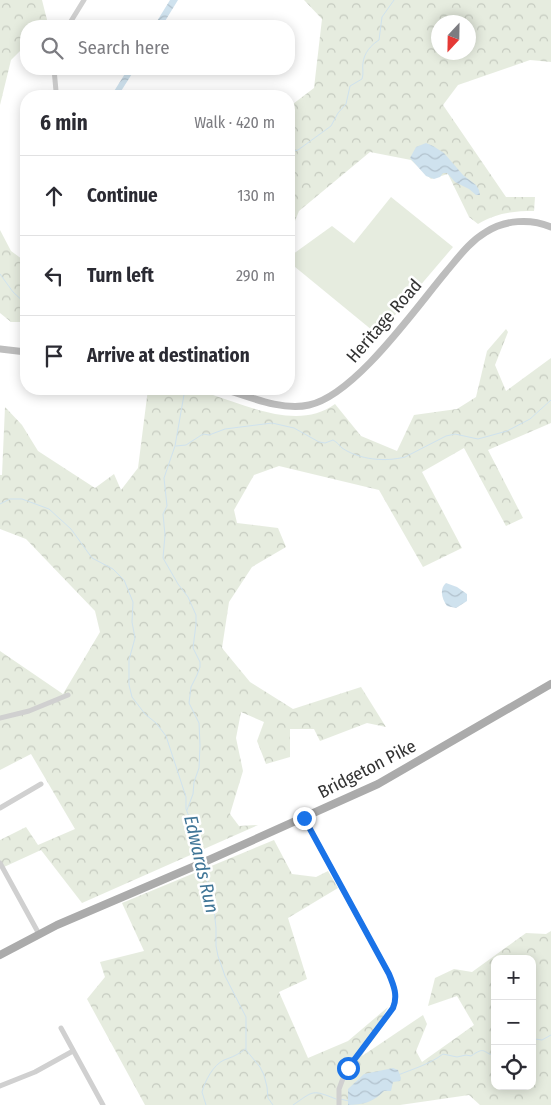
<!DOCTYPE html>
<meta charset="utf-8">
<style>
:root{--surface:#fff;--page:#f2f2f3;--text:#2b2b33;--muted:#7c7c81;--line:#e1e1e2}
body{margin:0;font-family:"Fira Sans Condensed",sans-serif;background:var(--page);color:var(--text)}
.controls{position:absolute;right:15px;bottom:15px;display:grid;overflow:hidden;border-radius:10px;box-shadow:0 2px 12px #0003}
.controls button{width:45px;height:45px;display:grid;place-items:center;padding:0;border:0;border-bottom:1px solid var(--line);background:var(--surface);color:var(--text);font:25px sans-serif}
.compass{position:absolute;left:431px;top:15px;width:45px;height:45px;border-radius:50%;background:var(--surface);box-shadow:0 2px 12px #0003;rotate:202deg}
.stop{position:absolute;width:15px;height:15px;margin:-11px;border:4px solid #1a73e8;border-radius:50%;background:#fff}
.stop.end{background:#1a73e8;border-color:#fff;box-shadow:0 1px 5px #0008}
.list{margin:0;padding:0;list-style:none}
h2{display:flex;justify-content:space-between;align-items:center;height:65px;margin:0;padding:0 20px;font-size:21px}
h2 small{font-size:16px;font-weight:400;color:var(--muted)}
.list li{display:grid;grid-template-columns:32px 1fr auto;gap:15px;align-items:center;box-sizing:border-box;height:80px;padding:0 20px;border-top:1px solid var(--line)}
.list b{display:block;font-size:19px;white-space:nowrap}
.list em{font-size:16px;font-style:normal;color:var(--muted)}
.icon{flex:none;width:28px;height:28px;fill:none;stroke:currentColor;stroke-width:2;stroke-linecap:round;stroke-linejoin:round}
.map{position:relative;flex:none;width:551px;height:1105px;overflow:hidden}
.search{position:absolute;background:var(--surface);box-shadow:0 2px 12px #0003;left:20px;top:20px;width:275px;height:55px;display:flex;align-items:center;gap:12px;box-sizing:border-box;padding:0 18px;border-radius:20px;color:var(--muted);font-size:19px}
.panel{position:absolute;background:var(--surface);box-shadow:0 2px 12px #0003;left:20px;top:90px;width:275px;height:305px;border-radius:20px}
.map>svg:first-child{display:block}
.green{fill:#e6ecdf}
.forest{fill:url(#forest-crowns);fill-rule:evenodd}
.water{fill:url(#water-waves)}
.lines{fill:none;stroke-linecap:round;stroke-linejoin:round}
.stream{stroke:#cfe2ee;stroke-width:1}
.street{stroke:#d0d0d0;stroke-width:5}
.secondary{stroke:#bdbdbd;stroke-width:7}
.primary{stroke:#ababab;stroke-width:8}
.route{stroke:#1a73e8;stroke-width:6}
.labels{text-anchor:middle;stroke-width:5;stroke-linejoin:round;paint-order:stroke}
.street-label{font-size:18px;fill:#333;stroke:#fff}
.water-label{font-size:19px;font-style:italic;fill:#3f7597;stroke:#fff}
</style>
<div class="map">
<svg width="551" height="1105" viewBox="0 0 551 1105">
<defs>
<pattern id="forest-crowns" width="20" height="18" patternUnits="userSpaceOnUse" patternTransform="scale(1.25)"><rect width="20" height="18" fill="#e6ecdf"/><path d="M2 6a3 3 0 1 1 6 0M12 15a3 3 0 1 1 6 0" fill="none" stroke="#c6cbc0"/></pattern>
<pattern id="water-waves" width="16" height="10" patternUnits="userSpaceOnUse" patternTransform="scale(1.25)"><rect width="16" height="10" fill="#cfe2ee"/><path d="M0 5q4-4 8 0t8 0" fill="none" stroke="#b2c2cd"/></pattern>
</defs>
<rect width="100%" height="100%" fill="#fff"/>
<path class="green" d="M391 197 453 247 378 335 289 262V257L332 226 354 243Z"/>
<path class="forest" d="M0 0H42L48 24 46 26H26V45L11 60 0 105Z
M304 0H551V62L530 60 458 85 443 105 506 197H535L534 211C513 211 496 213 478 224L469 217 448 174 431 179 411 160 370 152 299 211 289 236V107L314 88 322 19ZM438 22H468V52H438Z
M0 230 11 251 26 262V322H11L0 313Z
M506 329 508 332 495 365 506 391 551 358V423L488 450 523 518 506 526 464 448 422 472 462 548 423 567 379 490 279 466 254 475 234 510 237 523 278 528 286 547 252 567 229 602 222 648 250 682 293 709 361 687 386 727 367 723 320 741 314 729H290V757L266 764 257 741 264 722 241 712 236 738 243 771 230 814 239 826 258 825 82 903 41 850 4 867 0 861V840L26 827 38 845 75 829 31 754 0 770V651L63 694 100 632 95 611 26 539 0 529V475H2L5 407 22 425 38 451 95 488 114 474 121 490 138 468 148 389C162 389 177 387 191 389 198 390 206 393 213 395 250 407 300 430 335 404L361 436 397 451 414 415 457 409 476 397 487 351Z
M274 840 292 874 316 877 328 871 338 888 288 918 307 979 279 992 308 1058 348 1041 388 1007 362 1056 423 1015 427 1024 416 1051 422 1062 474 1025 457 996 428 1006 435 978 454 969 472 972 526 933 546 934 551 931V1105H480L469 1095 400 1105H145L87 999 105 977 100 962 144 951 122 903ZM495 959H532V1086H495Z"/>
<path class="water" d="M170 0H178L162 26H154Z
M128 69H135L118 96H111Z
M426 143 433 146 444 153 463 175 476 185 479 190 480 195H476L469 189 455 182 447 173H443L440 177 434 179 426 176 410 158 416 147Z
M446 583 457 587 467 594V601L456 608 447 606C442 599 439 589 446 583Z
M393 1068 398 1070 401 1078 400 1081 393 1082 391 1091H384C374 1102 362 1105 348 1105V1089L364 1074Z"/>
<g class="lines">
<path class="stream" d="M289 152 298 150 331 126 338 113 346 104 350 86 362 79C364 73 362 69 363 63 364 53 371 45 379 40L382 17 394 0
M0 274 13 292 26 304
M185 389 175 446 164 478 167 506 163 514 165 535 163 558 178 584 188 597 196 615V624L193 648 200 662V667L197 675 191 687 189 703 199 723 200 745 199 768 194 782 193 794 187 810
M176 446 186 445 203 434 209 435 225 429 272 423 294 428 319 442 325 443 333 440C337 442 339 445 342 448 360 460 385 462 405 457L446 436 455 434 478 439 507 431 530 419 551 400
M0 504 10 499H22L49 509 71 529 92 558 113 569 124 580 133 602 132 622 135 638 129 660V685L132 697 145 714 156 723 166 736 186 797V809L194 829 196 847 200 859
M203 865 213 900 216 928V946L218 956 225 976 246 1017V1050L260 1067 264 1075 267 1087 268 1098 273 1105
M532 1042 535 1039 542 1040 551 1035
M398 1075C413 1069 430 1064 443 1054L457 1057 466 1055 471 1056C486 1046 481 1052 495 1056
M340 1099 349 1101
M206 1105 202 1092C205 1081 213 1065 224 1060 232 1057 238 1055 245 1049
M293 1105C314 1091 311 1089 336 1099"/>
<path class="street" d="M68 26 84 0
M54 69 56 91
M0 718 29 711 68 695
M0 808 41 784
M304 818 389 974C396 991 399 998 389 1014L345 1073 339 1089V1105
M0 863 39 934
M61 1028 103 1105
M0 1086 35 1072 73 1051"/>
<path class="secondary" d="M0 349 26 352
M224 389C250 397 282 411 309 405 355 395 415 309 446 272 458 258 469 242 486 232 505 220 530 218 551 227"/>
<path class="primary" d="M0 955 57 925 202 863 378 784 551 684"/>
</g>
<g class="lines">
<path class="route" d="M304 818 389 974C394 986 398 996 393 1008L348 1068"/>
</g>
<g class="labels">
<g class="street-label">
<text transform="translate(384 321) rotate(-49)" y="6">Heritage Road</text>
<text transform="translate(367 769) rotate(-27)" y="6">Bridgeton Pike</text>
</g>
<g class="water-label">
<text transform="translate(202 864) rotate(77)" y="7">Edwards Run</text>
</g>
</g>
</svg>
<div class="controls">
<button>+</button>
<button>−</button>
<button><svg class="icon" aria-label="locate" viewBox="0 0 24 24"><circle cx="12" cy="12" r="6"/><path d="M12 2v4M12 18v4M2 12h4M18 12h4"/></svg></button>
</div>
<svg class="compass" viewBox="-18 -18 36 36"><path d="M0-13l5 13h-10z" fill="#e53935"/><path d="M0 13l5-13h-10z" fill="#7c7c81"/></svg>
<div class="stop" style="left:348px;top:1068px"></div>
<div class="stop end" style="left:304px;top:818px"></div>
<div class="search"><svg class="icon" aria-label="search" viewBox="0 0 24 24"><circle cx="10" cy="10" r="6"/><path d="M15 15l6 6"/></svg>Search here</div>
<section class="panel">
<h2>6 min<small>Walk · 420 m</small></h2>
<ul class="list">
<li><svg class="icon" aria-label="ahead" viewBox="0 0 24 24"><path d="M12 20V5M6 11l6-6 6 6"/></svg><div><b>Continue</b></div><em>130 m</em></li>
<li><svg class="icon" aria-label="left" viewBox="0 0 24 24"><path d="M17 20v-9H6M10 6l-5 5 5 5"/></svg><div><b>Turn left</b></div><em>290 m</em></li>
<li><svg class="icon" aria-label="arrive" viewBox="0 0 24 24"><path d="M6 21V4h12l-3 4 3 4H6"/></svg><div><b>Arrive at destination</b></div></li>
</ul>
</section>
</div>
